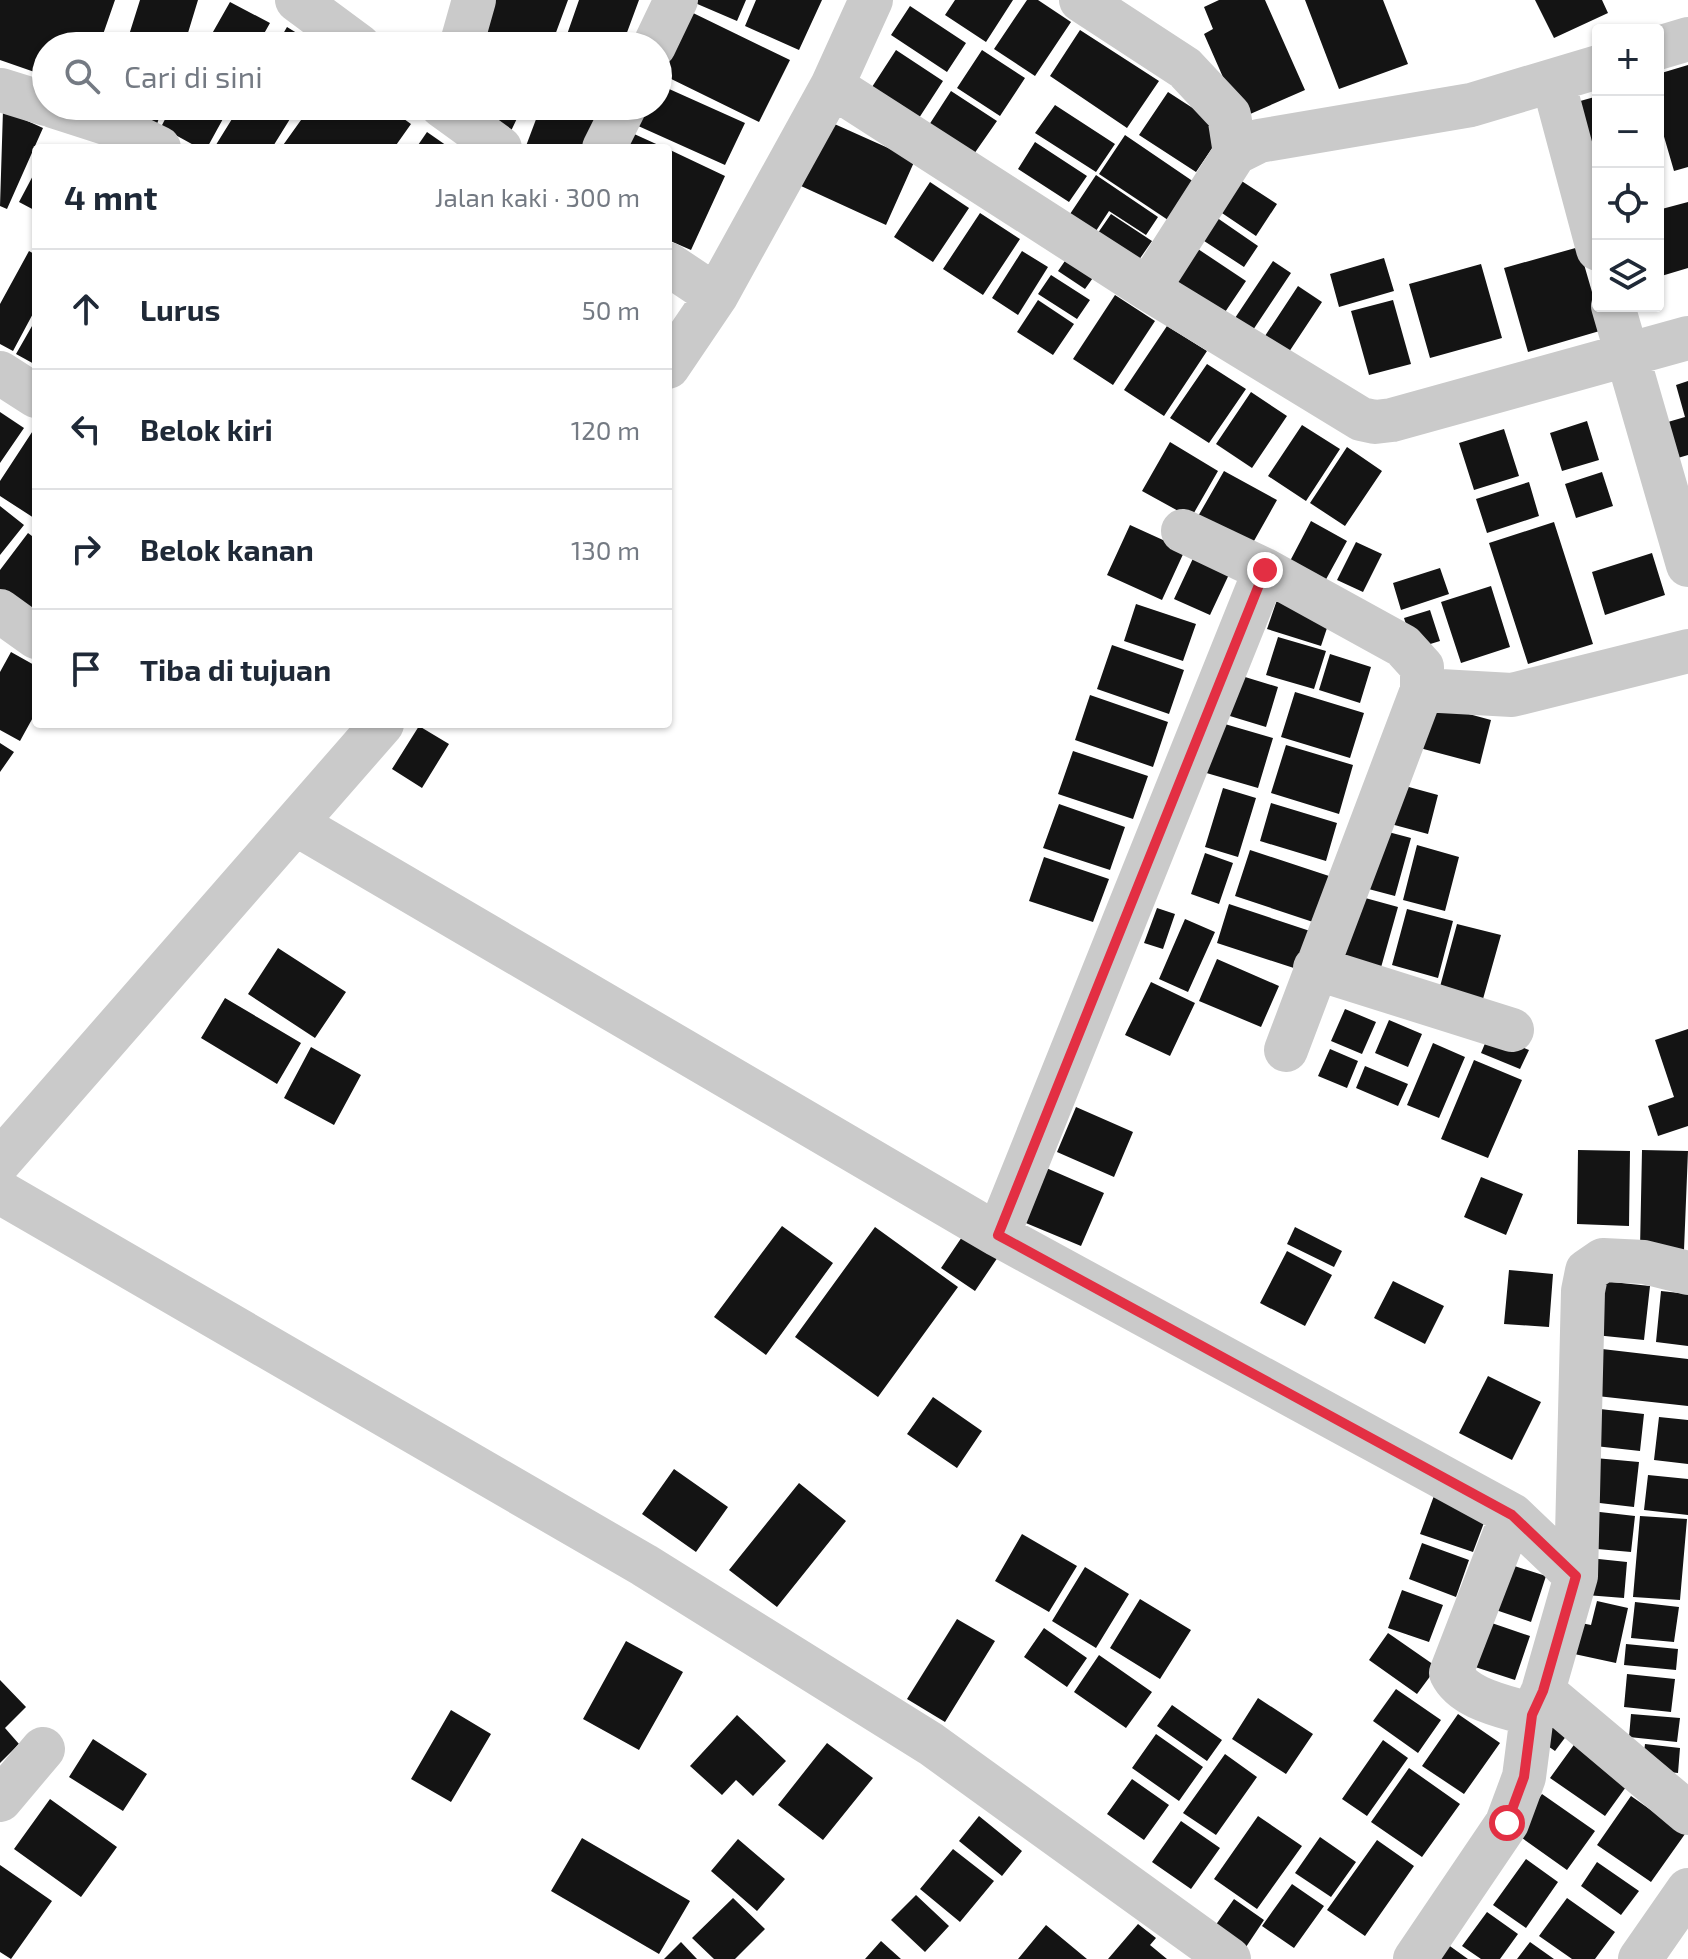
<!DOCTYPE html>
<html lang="id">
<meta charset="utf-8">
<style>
:root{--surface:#fff;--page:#f2f2f3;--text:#1f2937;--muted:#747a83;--line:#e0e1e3}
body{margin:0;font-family:"Exo 2",sans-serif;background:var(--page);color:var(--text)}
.controls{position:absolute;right:24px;top:24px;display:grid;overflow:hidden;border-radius:8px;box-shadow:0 2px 6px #0004}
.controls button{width:72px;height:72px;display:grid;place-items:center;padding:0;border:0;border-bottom:2px solid var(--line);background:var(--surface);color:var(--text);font:40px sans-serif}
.stop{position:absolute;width:24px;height:24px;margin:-18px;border:6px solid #e32f43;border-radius:50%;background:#fff}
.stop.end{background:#e32f43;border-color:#fff;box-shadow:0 2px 8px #0008}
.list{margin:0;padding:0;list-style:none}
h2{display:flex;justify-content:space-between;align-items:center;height:104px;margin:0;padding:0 32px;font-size:34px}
h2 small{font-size:26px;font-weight:400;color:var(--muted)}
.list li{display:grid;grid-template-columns:52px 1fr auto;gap:24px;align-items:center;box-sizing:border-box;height:120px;padding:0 32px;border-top:2px solid var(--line)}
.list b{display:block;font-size:30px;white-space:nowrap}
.list em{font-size:26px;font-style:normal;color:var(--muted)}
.icon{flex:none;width:44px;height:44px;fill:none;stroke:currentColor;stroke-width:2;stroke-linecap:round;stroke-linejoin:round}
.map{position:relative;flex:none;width:1688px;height:1959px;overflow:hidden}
.search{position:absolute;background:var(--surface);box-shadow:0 2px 6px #0004;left:32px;top:32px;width:640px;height:88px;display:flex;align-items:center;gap:20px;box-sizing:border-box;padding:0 28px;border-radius:44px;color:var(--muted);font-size:30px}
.panel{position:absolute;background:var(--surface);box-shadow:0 2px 6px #0004;left:32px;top:144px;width:640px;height:584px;border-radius:8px}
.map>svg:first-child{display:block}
.building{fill:#141414}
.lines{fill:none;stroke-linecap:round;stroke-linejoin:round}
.minor{stroke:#cacaca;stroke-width:44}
.route{stroke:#e32f43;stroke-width:10}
</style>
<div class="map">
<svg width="1688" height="1959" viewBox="0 0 1688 1959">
<rect width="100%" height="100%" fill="#fff"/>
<path class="building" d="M0 0H115L99 46H46V76L0 60Z
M140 0H198L184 46H165L129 35Z
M487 0H568L551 46H490L472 40Z
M579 0H639L622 46H563Z
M688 0H746L737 21Z
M756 0H822L799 50 745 26Z
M955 0H1013L986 42 945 15Z
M1027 0H1038L1071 22 1035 76 994 49Z
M1219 0H1265L1305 90 1241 118 1204 34 1213 29 1204 7Z
M1305 0H1383L1408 64 1339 89Z
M1535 0H1602L1608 13 1554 38Z
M230 2 270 23 257 46H205Z
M910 6 966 43 947 72 891 35Z
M689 11 790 60 759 122 659 73Z
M287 27 318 46H276Z
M1080 30 1159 81 1127 128 1050 76Z
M896 50 943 81 919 118 872 87Z
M982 50 1025 78 1000 116 957 88Z
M1688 65V167L1674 171 1658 116V74Z
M658 84 745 123 725 165 636 125 645 106H658Z
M951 91 997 121 974 154 929 125Z
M1168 92 1225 129 1196 172 1139 135Z
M1598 96V207L1566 105Z
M1055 105 1115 144 1096 172 1035 133Z
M109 106H163L157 124Z
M172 106H230L207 148H199L161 127Z
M240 106H298L272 148H214Z
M311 106H386L411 124 394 148H281Z
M467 106H523L510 133Z
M541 106H600L585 148 526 146Z
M3 110 43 128 7 209 0 206Z
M830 122 915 160 886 225 801 186Z
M427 132 450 148H416Z
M632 133 665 148H625Z
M1125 135 1194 182 1168 220 1099 174Z
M1035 142 1087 176 1069 202 1018 169Z
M668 149 725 176 691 250 668 240Z
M36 170V211L19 202Z
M1096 175 1158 217 1146 235 1109 211 1094 234 1068 217Z
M1237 178 1277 204 1256 236 1216 209Z
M930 182 969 208 933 262 894 237Z
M1688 202V268L1658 277V210Z
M980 213 1020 239 983 295 943 269Z
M1111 214 1152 241 1132 270 1091 243Z
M1213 215 1258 246 1244 267 1198 237Z
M1195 247 1246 281 1217 324 1166 290Z
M1579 247 1603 330 1528 352 1504 268Z
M29 251 36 255V308L13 351 0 344V304Z
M1022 251 1048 267 1018 315 992 298Z
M1067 258 1095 275 1085 289 1058 271Z
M1384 258 1394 291 1339 307 1330 274Z
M1273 261 1291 273 1249 336 1231 324Z
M1481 264 1502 338 1430 358 1409 284Z
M1051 275 1090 300 1077 319 1038 294Z
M1298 286 1322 302 1285 358 1261 342Z
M1115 295 1155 321 1113 385 1073 359Z
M1038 300 1074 324 1053 355 1017 332Z
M1393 300 1411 364 1369 375 1351 311Z
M36 319V365L16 354Z
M1167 326 1207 351 1164 416 1124 390Z
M1207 364 1246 389 1209 443 1170 418Z
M1688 381V455L1671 460 1661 424 1685 417 1676 385Z
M1251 392 1287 416 1252 468 1216 444Z
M0 412 24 428 0 463Z
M1587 421 1599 460 1562 471 1550 433Z
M1302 425 1340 449 1306 501 1268 476Z
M36 426V514L34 518 0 496V481Z
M1504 429 1519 476 1474 490 1459 443Z
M1170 442 1218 471 1191 518 1142 491Z
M1347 447 1382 471 1345 526 1310 503Z
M1224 471 1277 500 1250 548 1197 518Z
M1602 472 1613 506 1576 518 1565 484Z
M1529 482 1539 516 1487 533 1476 499Z
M0 506 24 525 0 555Z
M1311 521 1347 541 1324 583 1289 563Z
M1554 522 1593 644 1528 664 1489 543Z
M1130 525 1185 550 1162 600 1107 575Z
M28 533 36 539V605L28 615 0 594V570Z
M1356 542 1382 554 1363 592 1337 580Z
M1196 552 1232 568 1210 615 1174 599Z
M1652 553 1665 595 1605 615 1592 572Z
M1440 568 1449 594 1401 610 1393 583Z
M1491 586 1510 647 1461 663 1441 602Z
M1278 597 1332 613 1321 646 1267 629Z
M1136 604 1196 624 1183 661 1124 641Z
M1430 610 1440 641 1414 649 1404 618Z
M1278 637 1326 651 1314 689 1266 675Z
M1112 645 1184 670 1169 714 1097 689Z
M11 652 36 666V712L20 741 0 730V672Z
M1330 654 1371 667 1360 703 1319 690Z
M1232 673 1278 687 1266 727 1220 713Z
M1295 692 1364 713 1350 758 1281 737Z
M1090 695 1168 722 1153 767 1075 740Z
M1428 703 1491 720 1480 764 1416 747Z
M1218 722 1273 738 1258 788 1203 772Z
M419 726 449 744 422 788 392 769Z
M0 743 14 752 0 772Z
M1286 745 1353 765 1339 814 1271 793Z
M1073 751 1148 776 1133 819 1058 794Z
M1398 784 1438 795 1428 834 1387 823Z
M1223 788 1256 798 1238 857 1205 847Z
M1271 803 1337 823 1326 861 1260 841Z
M1059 804 1125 827 1110 870 1043 848Z
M1377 829 1411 838 1395 896 1361 887Z
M1417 845 1459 857 1445 911 1403 900Z
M1250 850 1329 876 1313 922 1235 896Z
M1205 853 1233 863 1219 904 1191 894Z
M1044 857 1109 879 1093 922 1029 901Z
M1358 896 1398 907 1380 971 1340 960Z
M1229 904 1313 932 1300 970 1217 943Z
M1157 908 1175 914 1163 949 1144 943Z
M1407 909 1453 921 1438 978 1392 965Z
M1185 919 1215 932 1188 992 1159 979Z
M1457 924 1501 935 1481 1006 1438 994Z
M278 948 346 992 315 1038 248 994Z
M1217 959 1279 986 1261 1027 1199 1001Z
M1151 982 1195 1003 1170 1056 1125 1035Z
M225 998 301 1043 277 1084 201 1038Z
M1345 1009 1376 1022 1362 1054 1331 1041Z
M1389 1020 1422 1034 1408 1067 1375 1053Z
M1688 1029V1126L1658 1136 1648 1106 1674 1097 1655 1040Z
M1489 1034 1529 1050 1520 1069 1481 1053Z
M1433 1043 1465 1057 1439 1118 1407 1105Z
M311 1047 361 1075 334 1125 284 1098Z
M1330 1049 1358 1061 1347 1088 1318 1076Z
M1474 1060 1522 1080 1488 1158 1441 1139Z
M1365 1066 1408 1084 1398 1106 1356 1088Z
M1076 1107 1133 1132 1114 1177 1057 1152Z
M1578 1150 1630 1151 1629 1226 1577 1224Z
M1642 1150 1688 1151 1684 1250 1640 1249Z
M1044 1167 1104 1193 1081 1246 1021 1221Z
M1481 1177 1523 1194 1506 1235 1464 1217Z
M782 1226 833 1263 766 1355 714 1317Z
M875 1227 958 1287 878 1397 795 1337Z
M1295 1227 1342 1251 1334 1267 1287 1244Z
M964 1234 998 1257 975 1291 941 1268Z
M1287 1251 1332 1275 1305 1326 1260 1303Z
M1509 1270 1553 1274 1549 1327 1504 1324Z
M1393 1281 1444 1306 1425 1344 1374 1318Z
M1602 1281 1650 1286 1644 1340 1595 1335Z
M1661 1291 1688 1294V1346L1656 1342Z
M1602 1349 1688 1359V1406L1597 1396Z
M1488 1376 1541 1402 1512 1460 1459 1433Z
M933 1397 982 1431 957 1468 907 1434Z
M1600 1409 1644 1414 1640 1451 1595 1446Z
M1659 1417 1688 1420V1464L1654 1460Z
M1595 1458 1639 1462 1634 1507 1591 1502Z
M674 1469 728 1507 696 1552 642 1514Z
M1648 1475 1688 1479V1515L1644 1510Z
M799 1483 846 1521 777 1607 729 1570Z
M1435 1493 1488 1512 1473 1552 1420 1534Z
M1591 1511 1635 1516 1631 1552 1586 1548Z
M1640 1516 1687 1519 1680 1600 1633 1597Z
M1022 1534 1077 1566 1049 1612 995 1581Z
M1422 1543 1469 1560 1456 1597 1409 1579Z
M1589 1558 1627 1562 1624 1598 1586 1595Z
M1502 1562 1546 1576 1531 1622 1487 1607Z
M1085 1567 1129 1594 1096 1648 1052 1621Z
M1402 1590 1443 1605 1429 1642 1388 1628Z
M1140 1599 1191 1630 1160 1679 1110 1648Z
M1597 1601 1628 1608 1616 1663 1565 1652 1571 1621 1591 1625Z
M1635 1602 1679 1607 1674 1642 1631 1638Z
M957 1619 995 1641 945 1722 907 1699Z
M1483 1620 1530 1636 1515 1680 1469 1665Z
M1044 1628 1087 1658 1067 1687 1024 1657Z
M1388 1633 1437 1667 1417 1694 1369 1660Z
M626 1641 683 1672 639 1750 583 1719Z
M1626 1644 1678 1649 1676 1670 1624 1665Z
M1099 1655 1152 1692 1126 1728 1074 1692Z
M1627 1674 1675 1679 1671 1712 1624 1707Z
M0 1680 26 1707 5 1728 19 1744 0 1763Z
M1396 1689 1441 1720 1418 1753 1373 1721Z
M1258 1698 1313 1734 1286 1774 1232 1739Z
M1172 1705 1222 1740 1207 1761 1157 1726Z
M451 1710 491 1734 451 1802 411 1779Z
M1458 1714 1500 1743 1464 1794 1422 1766Z
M1631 1714 1680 1718 1677 1742 1629 1737Z
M737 1715 786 1761 753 1796 736 1780 722 1795 690 1766Z
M1550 1717 1570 1731 1555 1751 1535 1737Z
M1156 1734 1203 1767 1179 1801 1132 1768Z
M93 1739 147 1774 123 1811 69 1777Z
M1383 1740 1408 1758 1367 1816 1342 1799Z
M1576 1742 1631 1780 1605 1816 1550 1778Z
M827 1743 873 1778 823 1840 778 1805Z
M1645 1744 1680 1748 1678 1773 1642 1769Z
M1225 1754 1257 1777 1216 1835 1183 1813Z
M1409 1768 1460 1804 1422 1857 1371 1822Z
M1132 1779 1169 1805 1144 1840 1107 1814Z
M1542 1794 1595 1831 1567 1870 1515 1833Z
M1631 1796 1685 1834 1651 1882 1597 1845Z
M50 1799 117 1847 81 1897 14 1849Z
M979 1816 1022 1851 1002 1876 959 1841Z
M1258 1816 1302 1846 1257 1909 1214 1879Z
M1181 1821 1220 1848 1191 1889 1152 1862Z
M1320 1837 1356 1862 1331 1897 1295 1873Z
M582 1838 690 1901 659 1954 551 1891Z
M738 1839 785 1879 757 1911 711 1871Z
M1377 1840 1414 1866 1365 1936 1327 1910Z
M953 1849 994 1881 960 1922 920 1889Z
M1526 1859 1558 1882 1526 1928 1493 1905Z
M1597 1862 1639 1891 1621 1915 1581 1886Z
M0 1865 52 1901 11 1959 0 1952Z
M1292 1884 1324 1906 1294 1948 1262 1926Z
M916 1895 949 1926 925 1952 891 1920Z
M733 1898 765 1929 735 1959H714L692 1938Z
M1567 1898 1615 1932 1595 1959H1572L1539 1936Z
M1234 1899 1264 1920 1246 1947 1215 1926Z
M1487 1912 1518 1934 1500 1959H1481L1462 1946Z
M1138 1924 1156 1938 1150 1945 1167 1959H1108Z
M1046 1925 1087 1959H1018Z
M881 1941 901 1959H865Z
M681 1942 697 1959H664Z
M1530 1942 1554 1959H1517Z
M1447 1944 1468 1959H1436Z"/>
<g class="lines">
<path class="minor" d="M297 0 359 46
M1081 0 1185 68 1229 115 1235 153 1259 141 1471 105 1598 67
M461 46 474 0
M654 46 676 0
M1658 48 1688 39
M1553 81 1598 249
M832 86 1148 289 1361 419 1375 422 1392 420 1688 338
M1 90 46 104
M53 106 112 125 159 148
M442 106 500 148
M604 148 625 106
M668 264 716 296
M1148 289 1235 153
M1613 306 1688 565
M668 367 716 296 832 86 871 0
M0 373 36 396
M1183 531 1265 570 1403 646 1422 667V690L1286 1050
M0 611 36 637
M1422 690 1512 695 1688 651
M296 824 998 1235 1512 1515 1576 1576 1543 1691 1688 1813
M1315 968 1512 1030
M0 1161 382 724
M0 1192 644 1565 931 1744 1229 1959
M998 1235 1265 570
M1512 1515 1451 1673C1464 1700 1505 1706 1532 1715
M1576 1576 1583 1291 1587 1271 1603 1260 1644 1262 1688 1273
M0 1800 43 1749
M1415 1959 1507 1823 1524 1777 1532 1715 1543 1691
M1640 1959 1688 1890"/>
</g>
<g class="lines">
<path class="route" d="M1265 570 998 1235 1512 1515 1576 1576 1543 1691 1532 1715 1524 1777 1507 1823"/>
</g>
</svg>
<div class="controls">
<button>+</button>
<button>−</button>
<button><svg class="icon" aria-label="locate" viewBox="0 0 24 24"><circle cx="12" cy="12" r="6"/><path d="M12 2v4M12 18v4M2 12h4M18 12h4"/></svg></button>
<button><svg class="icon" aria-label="layers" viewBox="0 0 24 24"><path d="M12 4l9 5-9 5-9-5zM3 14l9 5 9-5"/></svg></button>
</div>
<div class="stop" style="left:1507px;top:1823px"></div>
<div class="stop end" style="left:1265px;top:570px"></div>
<div class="search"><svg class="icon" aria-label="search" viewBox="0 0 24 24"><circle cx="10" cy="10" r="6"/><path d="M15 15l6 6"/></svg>Cari di sini</div>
<section class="panel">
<h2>4 mnt<small>Jalan kaki · 300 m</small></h2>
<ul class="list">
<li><svg class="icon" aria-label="ahead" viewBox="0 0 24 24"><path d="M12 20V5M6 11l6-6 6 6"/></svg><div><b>Lurus</b></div><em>50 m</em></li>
<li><svg class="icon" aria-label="left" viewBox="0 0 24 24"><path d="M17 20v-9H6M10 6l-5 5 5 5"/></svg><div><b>Belok kiri</b></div><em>120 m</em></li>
<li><svg class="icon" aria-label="right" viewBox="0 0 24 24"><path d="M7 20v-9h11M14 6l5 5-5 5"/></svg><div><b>Belok kanan</b></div><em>130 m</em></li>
<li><svg class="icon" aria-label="arrive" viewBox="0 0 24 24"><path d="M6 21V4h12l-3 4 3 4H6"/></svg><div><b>Tiba di tujuan</b></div></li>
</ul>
</section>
</div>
